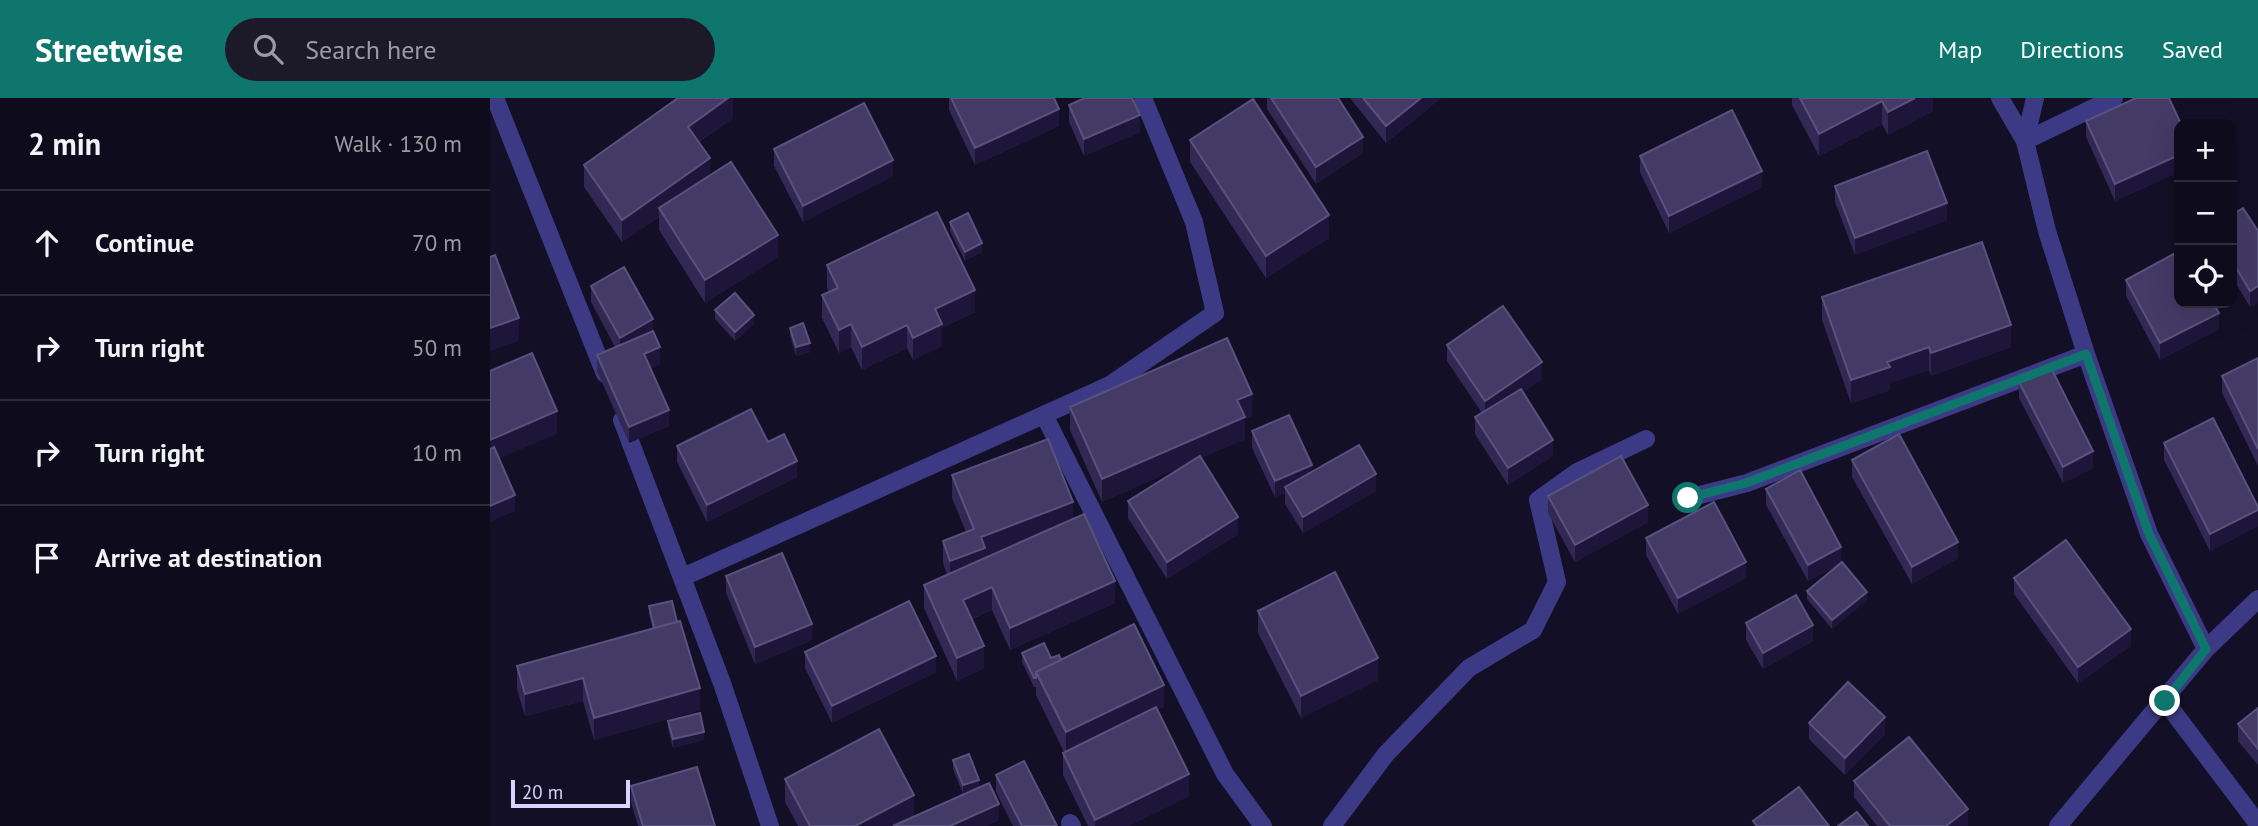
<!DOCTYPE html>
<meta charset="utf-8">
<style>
:root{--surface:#0e0b1c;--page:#1c1929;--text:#f1f3f6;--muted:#9b9ba3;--line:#2e2b3b;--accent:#0f766e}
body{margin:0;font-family:"PT Sans",sans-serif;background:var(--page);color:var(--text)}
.controls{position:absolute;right:21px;top:21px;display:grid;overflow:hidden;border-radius:14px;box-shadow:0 7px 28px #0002}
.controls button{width:63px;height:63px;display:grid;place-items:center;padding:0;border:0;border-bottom:2px solid var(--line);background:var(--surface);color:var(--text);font:35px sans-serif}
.scale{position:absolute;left:21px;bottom:18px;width:119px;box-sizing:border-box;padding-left:7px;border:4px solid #d9d4ff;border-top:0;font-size:19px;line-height:24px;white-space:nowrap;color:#d9d4ff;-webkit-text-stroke:5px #130f26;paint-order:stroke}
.stop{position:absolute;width:21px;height:21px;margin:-16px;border:5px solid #0f766e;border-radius:50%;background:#fff}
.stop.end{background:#0f766e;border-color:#fff;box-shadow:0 2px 7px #0008}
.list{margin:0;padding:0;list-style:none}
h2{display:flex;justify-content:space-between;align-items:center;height:91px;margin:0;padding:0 28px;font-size:30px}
h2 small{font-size:23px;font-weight:400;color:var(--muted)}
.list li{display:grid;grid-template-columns:46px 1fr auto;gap:21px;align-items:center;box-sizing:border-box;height:105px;padding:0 28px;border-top:2px solid var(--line)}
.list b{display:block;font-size:26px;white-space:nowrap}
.list em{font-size:23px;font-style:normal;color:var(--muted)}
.icon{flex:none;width:38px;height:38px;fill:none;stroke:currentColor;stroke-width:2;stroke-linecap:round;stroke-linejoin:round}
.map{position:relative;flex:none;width:1768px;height:728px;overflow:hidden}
header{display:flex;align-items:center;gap:42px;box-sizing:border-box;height:98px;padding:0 35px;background:var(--accent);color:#fff}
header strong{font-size:33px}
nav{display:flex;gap:38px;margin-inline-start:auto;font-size:24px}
.search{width:490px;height:63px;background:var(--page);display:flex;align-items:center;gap:18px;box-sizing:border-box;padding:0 24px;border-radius:38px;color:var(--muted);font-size:26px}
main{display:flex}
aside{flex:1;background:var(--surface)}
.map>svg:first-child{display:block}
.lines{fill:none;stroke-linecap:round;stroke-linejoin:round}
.minor{stroke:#3d3a85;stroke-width:18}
.wall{fill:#312854}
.shaded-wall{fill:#1d163a}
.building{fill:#433a66;stroke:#5a527e;stroke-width:2}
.route{stroke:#0f766e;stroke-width:9}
</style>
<header>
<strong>Streetwise</strong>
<div class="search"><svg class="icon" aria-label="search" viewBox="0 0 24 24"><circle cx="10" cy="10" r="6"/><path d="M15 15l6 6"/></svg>Search here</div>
<nav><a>Map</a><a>Directions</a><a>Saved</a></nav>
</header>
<main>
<aside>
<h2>2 min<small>Walk · 130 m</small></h2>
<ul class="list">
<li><svg class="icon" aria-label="ahead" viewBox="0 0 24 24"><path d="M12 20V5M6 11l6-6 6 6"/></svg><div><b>Continue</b></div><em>70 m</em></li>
<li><svg class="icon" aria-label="right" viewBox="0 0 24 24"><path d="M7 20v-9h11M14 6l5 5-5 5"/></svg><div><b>Turn right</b></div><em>50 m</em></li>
<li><svg class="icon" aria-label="right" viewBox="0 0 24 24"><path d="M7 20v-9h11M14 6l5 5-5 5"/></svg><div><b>Turn right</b></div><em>10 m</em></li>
<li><svg class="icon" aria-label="arrive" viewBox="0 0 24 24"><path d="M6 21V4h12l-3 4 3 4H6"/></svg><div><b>Arrive at destination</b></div></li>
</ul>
</aside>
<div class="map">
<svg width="1768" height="728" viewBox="0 0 1768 728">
<rect width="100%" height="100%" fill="#130f26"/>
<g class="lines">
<path class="minor" d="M5 0 115 276
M1510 0 1535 43 1624 0
M1545 0 1535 43 1557 133 1596 256 1659 436 1716 551
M554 317 735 676 773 728
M132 322 232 585 280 728
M1198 400 1257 385 1596 256
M193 479 620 287 725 215 704 124 653 0
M1675 603 1768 726
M580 725 582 728
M842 728 896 656 979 570 1043 532 1067 484 1048 402 1087 374 1156 341
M1568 728 1716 551 1768 501"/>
</g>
<path class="wall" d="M243 0V20L209 44 220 77 288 159 215 205 169 132V119L132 144 94 89V67Z
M459 0H564L569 28 485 67 459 12Z
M777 0H848L873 55 826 86 777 11Z
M860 0H951L896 45Z
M1302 0H1443V13L1398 37 1392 26 1329 58 1302 7Z
M579 7 650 34 594 58 579 24Z
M1596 23 1689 26V74L1625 103 1596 39Z
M700 42 839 140 776 180 700 64Z
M284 51 403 78 313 124 284 68Z
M1150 58 1272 89 1179 135 1150 74Z
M1345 88 1457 122 1365 157 1345 104Z
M1742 117 1768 133V205L1760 209 1742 179Z
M460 124 492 154 475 163 460 133Z
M337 167 485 214 452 230V248L423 262 417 250 372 272 361 249 349 255 332 220V197L339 194 337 190Z
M1636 182 1729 231 1670 262 1636 198Z
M101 188 163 235 170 266 160 270 179 328 139 345 107 273V257L125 249 101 204Z
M1332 199 1521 249 1441 278 1439 272 1400 285V292L1361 305 1332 222Z
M225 212 264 226 245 243 225 221Z
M300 230 320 254 306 258 300 238Z
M957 247 1052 281 1033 294 1063 358 1018 387 985 336V319L992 315 957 263Z
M1768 260V368L1732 295V278Z
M1529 284 1603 370 1573 385 1529 300Z
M580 309 762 318 755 321V341L711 360 748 436 677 481 638 420V403L693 368 612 404 580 332Z
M762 333 822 374 886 393 813 435 795 406V395L785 399 762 350Z
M278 344 307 379 217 424 187 364V348Z
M1674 345 1768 409V428L1720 453 1674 362Z
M1362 362 1468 460 1422 486 1362 379Z
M462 377 583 421 625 505 520 552 502 512 482 521 494 570 467 583 434 510V487L457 477 453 465V443L476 434 462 400Z
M1276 391 1351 464 1377 502 1342 531 1317 501V493L1348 467 1318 483 1276 407Z
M1058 398 1158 424 1085 464 1058 415Z
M1156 440 1256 480 1188 516 1156 457Z
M236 478 322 542 265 566 236 495Z
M1524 480 1641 548 1588 585 1524 496Z
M159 508 187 524 210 612 104 642 93 603 35 618 27 591V568L163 530 159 517Z
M768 513 888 582 811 620 768 535Z
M1256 525 1323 543 1273 571 1256 542Z
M315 554 446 574 342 625 315 570Z
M532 555 571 562 674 609 667 612 699 698 638 728H598L573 677V655L574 654 546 597V589H544L532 564Z
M1768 610V667L1748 643V626Z
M178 623 214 642 183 650 178 631Z
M1319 625 1395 636 1355 677 1319 641Z
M463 662 489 689 509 722 496 728H308L295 704V681L424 719 473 696 463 671Z
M506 677 567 728H523L506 694Z
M1364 683 1478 728H1387L1364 699Z
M141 688 225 728H148L141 705Z"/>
<path class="shaded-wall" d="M238 0H243V20L198 51V29Z
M931 0H951L896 45V28Z
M1425 0H1443V13L1398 37V14Z
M1392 3V26L1329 58V36Z
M569 11V28L485 67V50Z
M650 17V34L594 58V41Z
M873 39V55L826 86V69Z
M1689 57V74L1625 103V86Z
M220 60V83L169 110V119L132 144V122Z
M403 62V78L313 124V108Z
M1272 73V89L1179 135V118Z
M1457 105V122L1365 157V140Z
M839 117V140L776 180V158Z
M288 137V159L215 205V182Z
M492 145V154L475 163V154Z
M1768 188V205L1760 209V193Z
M485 192V214L452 230V248L423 262V240L445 211Z
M1729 215V231L1670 262V245Z
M264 217V226L245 243V234Z
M29 220V243L0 253V230Z
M163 221V237L130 256V240Z
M361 226V249L349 255V232Z
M417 227V250L372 272V249Z
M1521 227V249L1441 278V255Z
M320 245V254L306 258V249Z
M170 249V266L154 273V256Z
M1439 249V272L1400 285V292L1361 305V282L1397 264Z
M1052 264V281L995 319V303Z
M762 296V318L755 321V341L612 404V381L747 302Z
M179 312V328L139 345V329Z
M67 313V336L0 364V342Z
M1063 342V358L1018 387V370Z
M1603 353V370L1573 385V369Z
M307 363V379L217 424V407Z
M822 367V383L795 389V395L785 399V383Z
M886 376V393L813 435V419Z
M25 397V413L0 424V408Z
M583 404V427L460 486V463L491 439Z
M1158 407V424L1085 464V447Z
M1768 412V428L1720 453V436Z
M748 419V436L677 481V464Z
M1468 444V460L1422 486V469Z
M1351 449V465L1318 483V467Z
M1256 464V480L1188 516V500Z
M625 483V505L520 552V530Z
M502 489V512L473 524V502Z
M1377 494V502L1342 531V522Z
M322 526V542L265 566V549Z
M1323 527V543L1273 571V555Z
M1641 531V548L1588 585V569Z
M494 548V570L467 583V560Z
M446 558V574L342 625V608Z
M888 560V582L811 620V598Z
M93 580V603L35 618V596Z
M674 587V609L576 657V634Z
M210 590V612L104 642V620Z
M1395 619V636L1355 677V660Z
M214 634V642L183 650V641Z
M699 676V698L638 728H605V722Z
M489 682V690L473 696V687Z
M424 697V719L407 728H365Z
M509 706V722L496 728H460Z
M1478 711V728H1456Z"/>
<path class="building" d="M188 0H238L198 29 220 60 132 122 94 67Z
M461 0H564L569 11 485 50Z
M595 0H642L650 17 594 41 579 7Z
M781 0H848L873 39 826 69Z
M873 0H931L896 28Z
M1310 0H1425L1398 14 1392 3 1329 36Z
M1646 0H1679L1691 26H1689V57L1625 86 1596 23Z
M763 1 839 117 776 158 700 42Z
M374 5 403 62 313 108 284 51Z
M1242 12 1272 73 1179 118 1150 58Z
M1437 53 1457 105 1365 140 1345 88Z
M241 64 288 137 215 182 169 110Z
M1753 110 1768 133V188L1760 193 1742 163V117Z
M447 114 485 192 445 211 452 226 423 240 417 227 372 249 361 226 349 232 332 197 348 190 337 167Z
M478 115 492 145 475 154 460 124Z
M1492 144 1521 227 1441 255 1439 249 1397 264 1400 269 1361 282 1332 199Z
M1689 153V205H1723L1729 215 1670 245 1636 182Z
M5 157 29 220 0 230V159Z
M134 169 163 221 130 240 101 188Z
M245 195 264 217 245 234 225 212Z
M1013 208 1052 264 995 303 957 247Z
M313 225 320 245 306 249 300 230Z
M163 233 170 249 154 256 179 312 139 329 107 257Z
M737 240 762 296 747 302 755 319 612 381 580 309Z
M42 255 67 313 0 342V273Z
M1768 260V351L1732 278Z
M1560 268 1603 353 1573 369 1529 284Z
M1031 291 1063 342 1018 370 985 319Z
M261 311 278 344 294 336 307 363 217 407 187 348Z
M799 317 822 367 785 383 762 333Z
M1723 320 1768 409V412L1720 436 1674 345Z
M1409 336 1468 444 1422 469 1362 362Z
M558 341 583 404 491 439 495 450 460 463 453 443 484 431 462 377Z
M869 347 886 376 813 419 795 389Z
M4 349 25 397 0 408V351Z
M710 358 748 419 677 464 638 403Z
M1131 358 1158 407 1085 447 1058 398Z
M1310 372 1351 449 1318 467 1276 391Z
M1224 404 1256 464 1188 500 1156 440Z
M594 416 625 483 520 530 502 489 473 502 494 548 467 560 434 487Z
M1576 442 1641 531 1588 569 1524 480Z
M292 455 322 526 265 549 236 478Z
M1352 464 1377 494 1342 522 1317 493Z
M845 474 888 560 811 598 768 513Z
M1306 497 1323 527 1273 555 1256 525Z
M182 503 187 524 164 530 159 508Z
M419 503 446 558 342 608 315 554Z
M190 523 210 590 104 620 93 580 35 596 27 568Z
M644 526 674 587 576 634 546 574Z
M554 545 561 560 569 557 571 562 546 574V580H544L532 555Z
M1358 584 1395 619 1355 660 1319 625Z
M666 609 699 676 605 722 573 655Z
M1768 610V651L1748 626Z
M210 615 214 634 183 641 178 623Z
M389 631 424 697 365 728H320L295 681Z
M1419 639 1478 711 1456 728H1400L1364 683Z
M479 656 489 682 473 687 463 662Z
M534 663 567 728H532L506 677Z
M207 669 225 728H153L141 688Z
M499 685 509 706 460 728H403Z
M1309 689 1339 728H1267L1263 723Z
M1367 714 1378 728H1348Z"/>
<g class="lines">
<path class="route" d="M1198 400 1256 385 1596 256 1659 436 1716 551 1675 603"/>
</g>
</svg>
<div class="controls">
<button>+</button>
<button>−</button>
<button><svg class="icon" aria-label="locate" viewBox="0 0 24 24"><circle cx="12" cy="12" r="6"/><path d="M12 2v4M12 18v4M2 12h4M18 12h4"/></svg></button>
</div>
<div class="scale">20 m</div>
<div class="stop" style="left:1198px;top:400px"></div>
<div class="stop end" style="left:1675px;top:603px"></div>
</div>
</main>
